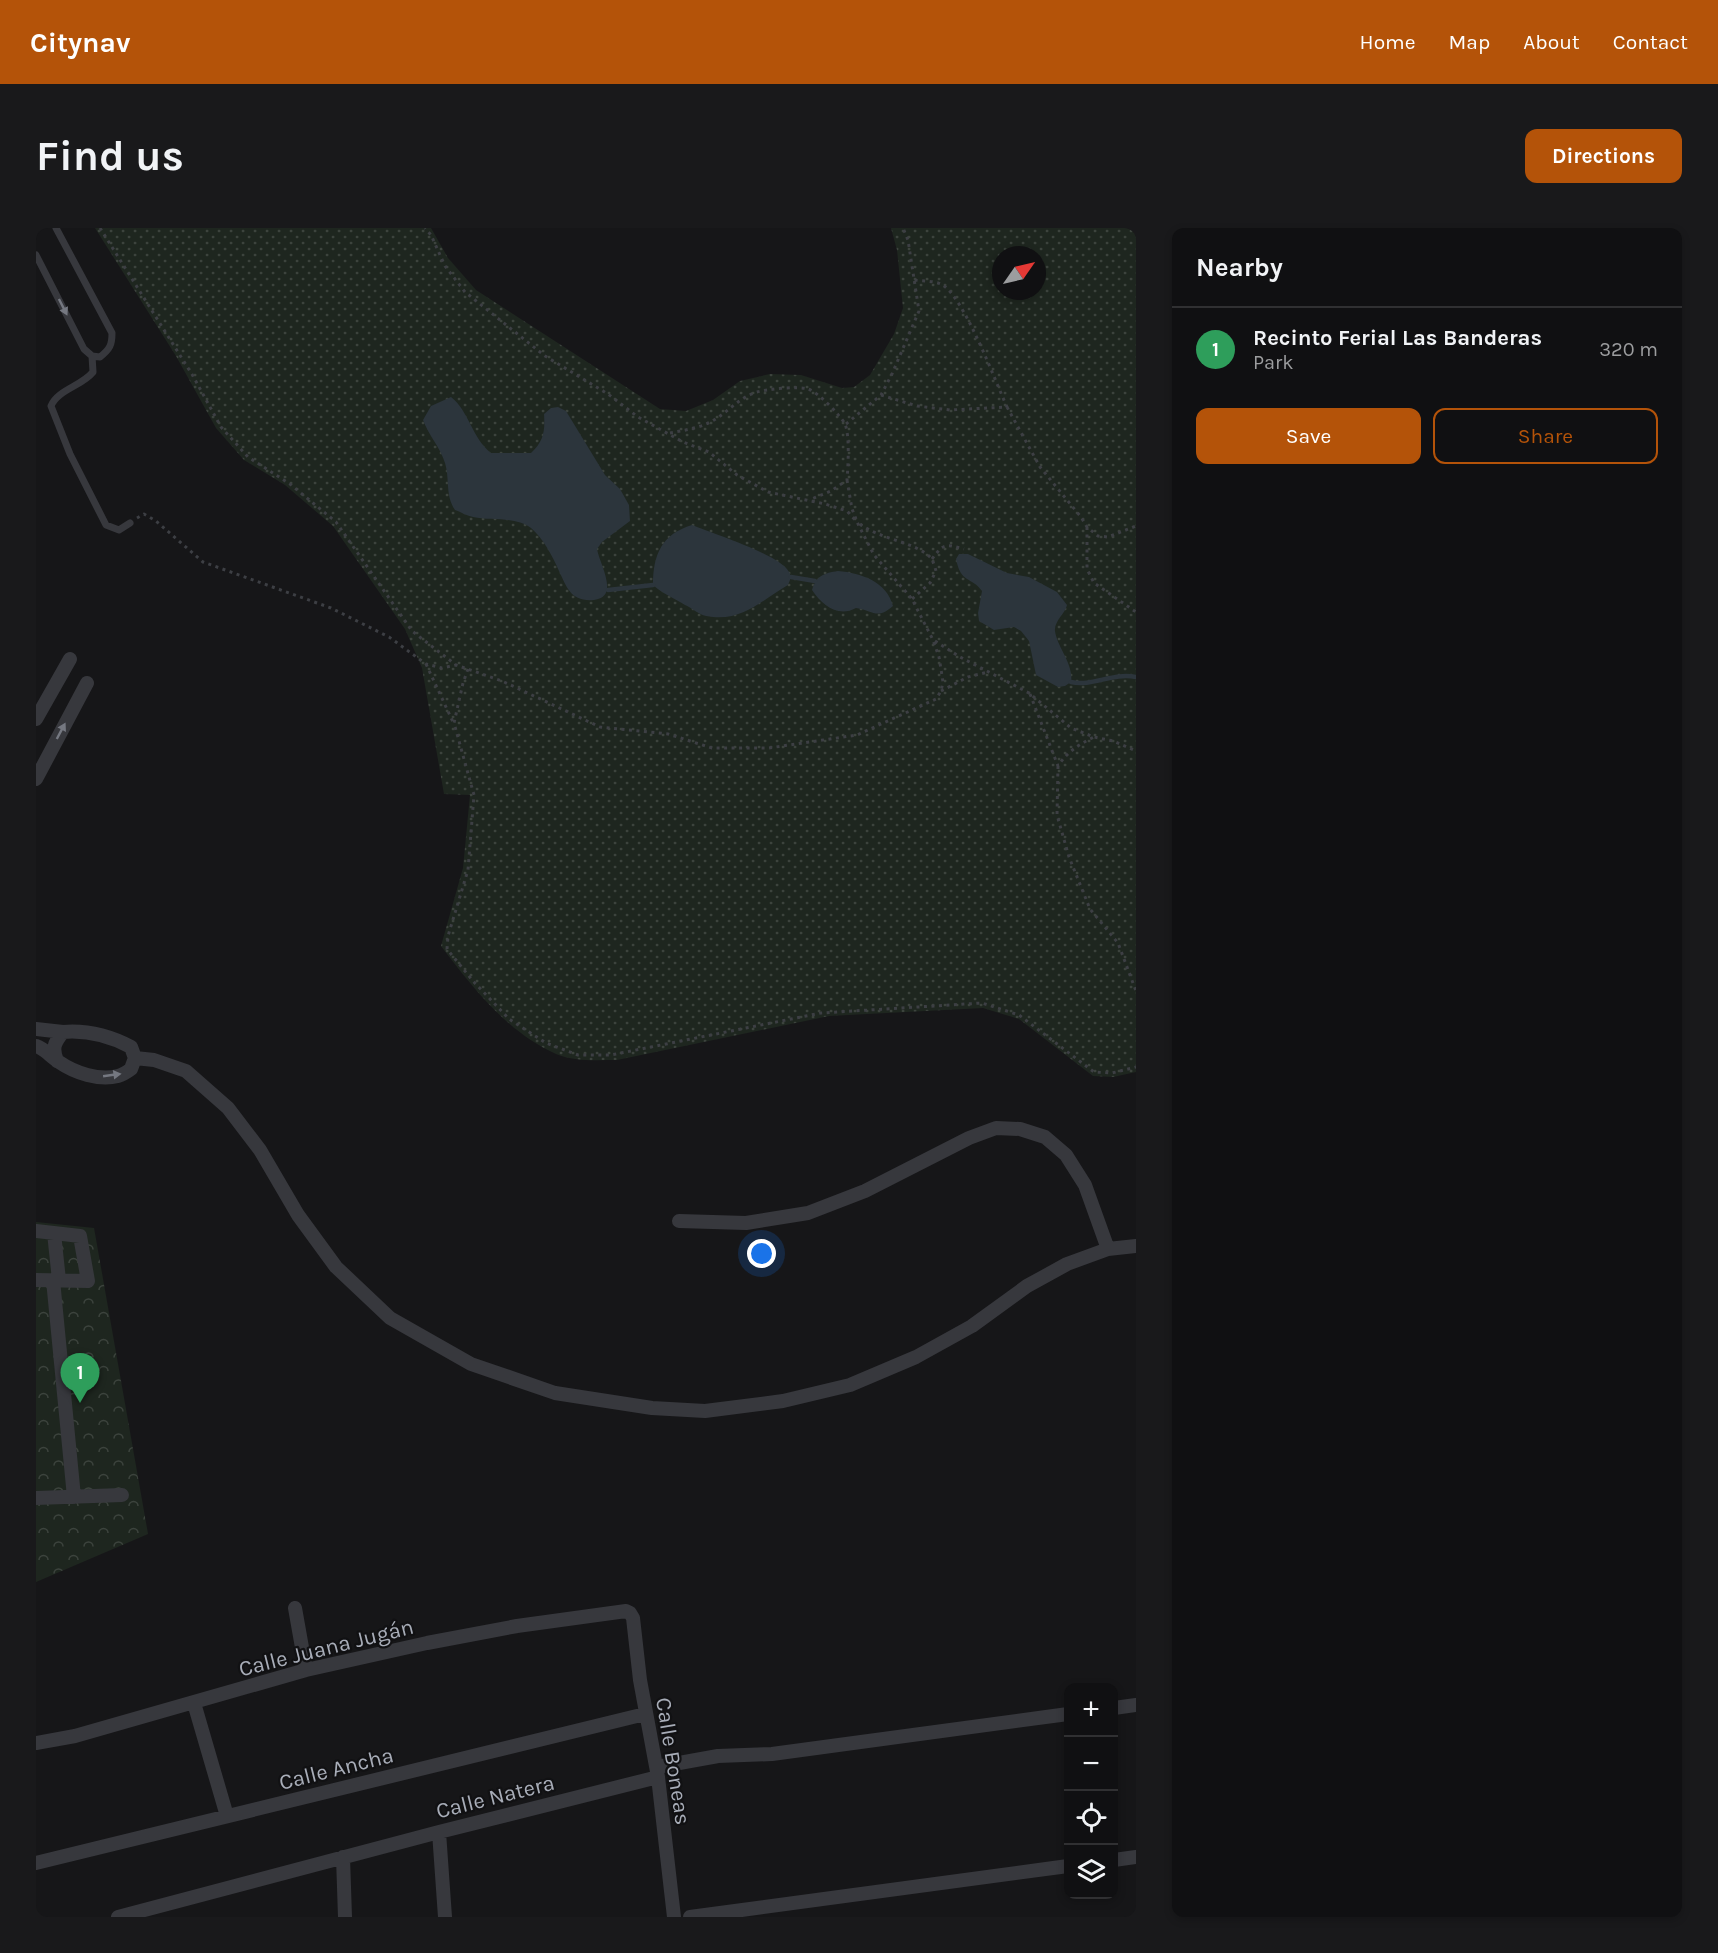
<!DOCTYPE html>
<meta charset="utf-8">
<style>
:root{--surface:#101012;--page:#19191b;--text:#f1f3f6;--muted:#9c9d9f;--line:#303032;--accent:#b45309}
body{margin:0;font-family:Karla,sans-serif;background:var(--page);color:var(--text)}
.controls{position:absolute;right:18px;bottom:18px;display:grid;overflow:hidden;border-radius:12px;box-shadow:0 3px 9px #0003}
.controls button{width:54px;height:54px;display:grid;place-items:center;padding:0;border:0;border-bottom:2px solid var(--line);background:var(--surface);color:var(--text);font:30px sans-serif}
.compass{position:absolute;left:956px;top:18px;width:54px;height:54px;border-radius:50%;background:var(--surface);box-shadow:0 3px 9px #0003;rotate:56deg}
.you{position:absolute;left:726px;top:1026px;width:21px;height:21px;margin:-15px;border:4px solid #fff;border-radius:50%;background:#1a73e8;box-shadow:0 0 0 9px #1a73e833}
.badge{display:grid;place-items:center;width:39px;height:39px;border-radius:50%;background:var(--accent);color:#fff;font-size:20px;font-weight:700}
.pin{position:absolute;translate:-50% -50px;filter:drop-shadow(0 2px 3px #0008)}
.pin::after{content:'';position:absolute;top:32px;width:21px;height:18px;background:inherit;clip-path:polygon(0 0,100% 0,50% 100%)}
.list{margin:0;padding:0;list-style:none}
h2{display:flex;justify-content:space-between;align-items:center;height:78px;margin:0;padding:0 24px;font-size:26px}
h2 small{font-size:20px;font-weight:400;color:var(--muted)}
.list li{display:grid;grid-template-columns:39px 1fr auto;gap:18px;align-items:center;box-sizing:border-box;height:84px;padding:0 24px;border-top:2px solid var(--line)}
.list b{display:block;font-size:22px;white-space:nowrap}
.list p{margin:0;font-size:20px;white-space:nowrap;color:var(--muted)}
.list em{font-size:20px;font-style:normal;color:var(--muted)}
.actions{display:flex;gap:12px;padding:18px 24px}
.actions a{flex:1;padding:14px 0;border:2px solid var(--accent);border-radius:12px;text-align:center;font-size:21px;color:var(--accent)}
.actions .main{background:var(--accent);color:#fff}
.icon{flex:none;width:33px;height:33px;fill:none;stroke:currentColor;stroke-width:2;stroke-linecap:round;stroke-linejoin:round}
.map{position:relative;flex:none;width:1100px;height:1689px;overflow:hidden;border-radius:12px}
header{display:flex;align-items:center;gap:36px;box-sizing:border-box;height:84px;padding:0 30px;background:var(--accent);color:#fff}
header strong{font-size:28px}
nav{display:flex;gap:33px;margin-inline-start:auto;font-size:21px}
.intro{display:flex;align-items:center;justify-content:space-between;box-sizing:border-box;height:144px;padding:0 36px}
h1{margin:0;font-size:42px}
.button{padding:15px 27px;border-radius:12px;background:var(--accent);color:#fff;font-size:21px;font-weight:700}
main{display:flex;gap:36px;padding:0 36px}
aside{flex:1;background:var(--surface);border-radius:12px;box-shadow:0 3px 9px #0003}
.map>svg:first-child{display:block}
.grass{fill:url(#grass-dots);fill-rule:evenodd}
.forest{fill:url(#forest-crowns)}
.water{fill:#2c353c}
.lines{fill:none;stroke-linecap:round;stroke-linejoin:round}
.stream{stroke:#2c353c;stroke-width:4.5}
.path{stroke:#3d3f44;stroke-width:3;stroke-dasharray:3 4.5;stroke-linecap:butt}
.lane{stroke:#37383d;stroke-width:7}
.street{stroke:#37383d;stroke-width:14}
.oneway{fill:#757881}
.labels{text-anchor:middle;stroke-width:4.5;stroke-linejoin:round;paint-order:stroke}
.street-label{font-size:22px;fill:#a8adb8;stroke:#111113}
</style>
<header>
<strong>Citynav</strong>
<nav><a>Home</a><a>Map</a><a>About</a><a>Contact</a></nav>
</header>
<div class="intro"><h1>Find us</h1><a class="button">Directions</a></div>
<main>
<div class="map">
<svg width="1100" height="1689" viewBox="0 0 1100 1689">
<defs>
<pattern id="grass-dots" width="8" height="8" patternUnits="userSpaceOnUse" patternTransform="scale(1.5)"><rect width="8" height="8" fill="#1e261f"/><path d="M2 2h.1M6 6h.1" fill="none" stroke="#3c433d" stroke-width="1.8" stroke-linecap="round"/></pattern>
<pattern id="forest-crowns" width="20" height="18" patternUnits="userSpaceOnUse" patternTransform="scale(1.5)"><rect width="20" height="18" fill="#1e261f"/><path d="M2 6a3 3 0 1 1 6 0M12 15a3 3 0 1 1 6 0" fill="none" stroke="#3c433d"/></pattern>
</defs>
<rect width="100%" height="100%" fill="#161618"/>
<path class="grass" d="M59 0H395L412 30 440 62 624 181 650 183 677 172 704 153 734 146 765 147 806 160 818 159 834 147 858 106 867 80 861 22 855 0H1100V844L1077 849 1057 848 983 791 947 780 793 788 581 832C561 832 539 834 520 826 471 804 437 760 405 718L427 640 434 567 408 566 386 440 369 401 297 298 249 257 208 232 180 200 140 128ZM965 27H1001V63H965Z"/>
<path class="forest" d="M0 994 58 1000 112 1306 0 1354Z"/>
<path class="water" d="M415 169C433 183 436 210 455 225H495C508 213 509 203 508 186L515 180 522 179 530 183 569 247 584 261 593 277 594 293 566 314 561 321C564 337 584 369 558 372 535 374 531 360 523 343 517 329 507 310 495 300 479 288 455 293 437 289 431 288 425 284 419 282 409 267 414 252 409 235 404 219 393 208 387 192L395 178Z
M656 297C675 305 745 327 753 344 756 349 754 352 752 357 724 373 706 395 670 388 663 387 656 380 649 377 638 370 627 366 617 357 617 326 626 306 656 297Z
M923 326H932L971 345 993 349 1021 364 1031 377C1029 386 1018 393 1019 403 1021 419 1038 436 1035 454L1029 458 1022 459 1000 447 993 413 985 403 978 399 958 402 943 393 942 385 946 363C935 348 925 356 920 331Z
M802 343C826 345 851 354 857 378 841 392 838 383 820 380 802 390 786 377 776 362 780 348 788 345 802 343Z"/>
<g class="lines">
<path class="stream" d="M755 349 779 353
M572 362 617 357
M1035 454C1056 459 1077 444 1100 449"/>
<path class="path" d="M64 0 157 148 185 199 212 229 254 256 300 294 376 403 420 437 466 453 564 499 632 506 676 520H733L821 507 900 471 905 463 907 454 903 429 897 412 876 371 838 327 821 294 811 283 789 276 732 264 701 247 673 224 647 214 602 189 572 166 509 128 429 64 409 38 395 7 389 0
M845 167 881 178 914 182 971 179C959 153 928 68 905 56 898 53 886 53 878 52
M971 179 1004 239 1045 289 1051 299 1062 308 1072 309 1100 298
M810 196 845 167 856 146 883 83 872 12 867 0
M634 205C649 202 665 200 678 192 693 183 704 169 721 164 732 161 762 158 772 161 782 164 804 187 809 196 814 208 812 239 811 252L795 263 773 272
M811 252 816 281 820 291
M101 290 108 286 120 293 167 334 295 380 353 409 390 436 406 440 420 437
M824 296C843 311 880 314 895 330 897 333 899 339 900 343L894 355 876 371
M1051 299V341L1058 355 1100 384
M896 331C908 315 909 316 928 321
M899 413 924 429 993 465 1035 500 1058 509 1077 513 1100 523
M390 436 417 494
M432 441 427 455 418 495 438 567 432 642 412 708 411 721 437 753 473 791 510 815 542 827H575L785 785 946 775 983 787 1058 844 1076 845 1100 839
M905 463 932 449 952 444
M994 466 1022 538C1031 524 1042 517 1058 509
M1022 538 1021 587 1033 629 1054 681 1082 715 1100 763"/>
<path class="lane" d="M0 27 48 121 56 128 64 129C74 121 76 117 76 105L20 0
M56 128 57 144C46 158 21 162 15 178L34 226 70 297 83 302 94 295"/>
<path class="street" d="M0 491 34 431
M0 551 51 455
M0 801 27 804
M0 818C9 821 15 829 23 834 39 845 63 853 82 848 86 847 91 844 95 841L99 830 95 819C74 808 51 802 27 804 18 815 16 820 21 833
M99 830 118 832 150 843 192 880 224 922 262 987 300 1039 354 1090 435 1136 519 1165 616 1180 669 1183 747 1173 814 1157 880 1129 936 1098 991 1058 1031 1036 1072 1021 1100 1018
M643 993 710 995 772 985 829 963 933 910 960 900 984 901 1009 909 1030 927 1049 957 1072 1021
M0 1003 44 1008 52 1053 0 1052
M18 1005 23 1052
M17 1052 38 1269
M0 1270 86 1267
M259 1380 270 1442
M158 1475 191 1588
M1078 1480 1100 1477
M0 1515 39 1508 270 1442 391 1415 481 1398 590 1383 594 1385 597 1390 604 1452 622 1549 638 1689
M621 1539 682 1528 736 1526 1032 1486
M403 1604 409 1689
M307 1629 309 1689
M1078 1632 1100 1629
M0 1635 609 1486
M82 1689 403 1604 622 1549
M654 1689 1032 1638"/>
</g>
<defs><path id="oneway-solid" d="M-6-.8H1V-3.2L6.5 0L1 3.2V.8H-6Z" transform="scale(1.5)"/></defs>
<g class="oneway">
<use href="#oneway-solid" transform="translate(27 79) rotate(63)"/>
<use href="#oneway-solid" transform="translate(25 503) rotate(-62)"/>
<use href="#oneway-solid" transform="translate(76 847) rotate(-8)"/>
</g>
<g class="labels">
<g class="street-label">
<text transform="translate(290 1419) rotate(-14)" y="8">Calle Juana Jugán</text>
<text transform="translate(638 1533) rotate(81)" y="8">Calle Boneas</text>
<text transform="translate(300 1540) rotate(-14)" y="8">Calle Ancha</text>
<text transform="translate(459 1568) rotate(-14)" y="8">Calle Natera</text>
</g>
</g>
</svg>
<div class="controls">
<button>+</button>
<button>−</button>
<button><svg class="icon" aria-label="locate" viewBox="0 0 24 24"><circle cx="12" cy="12" r="6"/><path d="M12 2v4M12 18v4M2 12h4M18 12h4"/></svg></button>
<button><svg class="icon" aria-label="layers" viewBox="0 0 24 24"><path d="M12 4l9 5-9 5-9-5zM3 14l9 5 9-5"/></svg></button>
</div>
<svg class="compass" viewBox="-18 -18 36 36"><path d="M0-13l5 13h-10z" fill="#e53935"/><path d="M0 13l5-13h-10z" fill="#9c9d9f"/></svg>
<div class="you"></div>
<div class="pin badge" style="left:44px;top:1175px;background:#2e9e5b">1</div>
</div>
<aside>
<h2>Nearby<small></small></h2>
<ul class="list">
<li><span class="badge" style="background:#2e9e5b">1</span><div><b>Recinto Ferial Las Banderas</b><p>Park</p></div><em>320 m</em></li>
</ul>
<div class="actions"><a class="main">Save</a><a>Share</a></div>
</aside>
</main>
